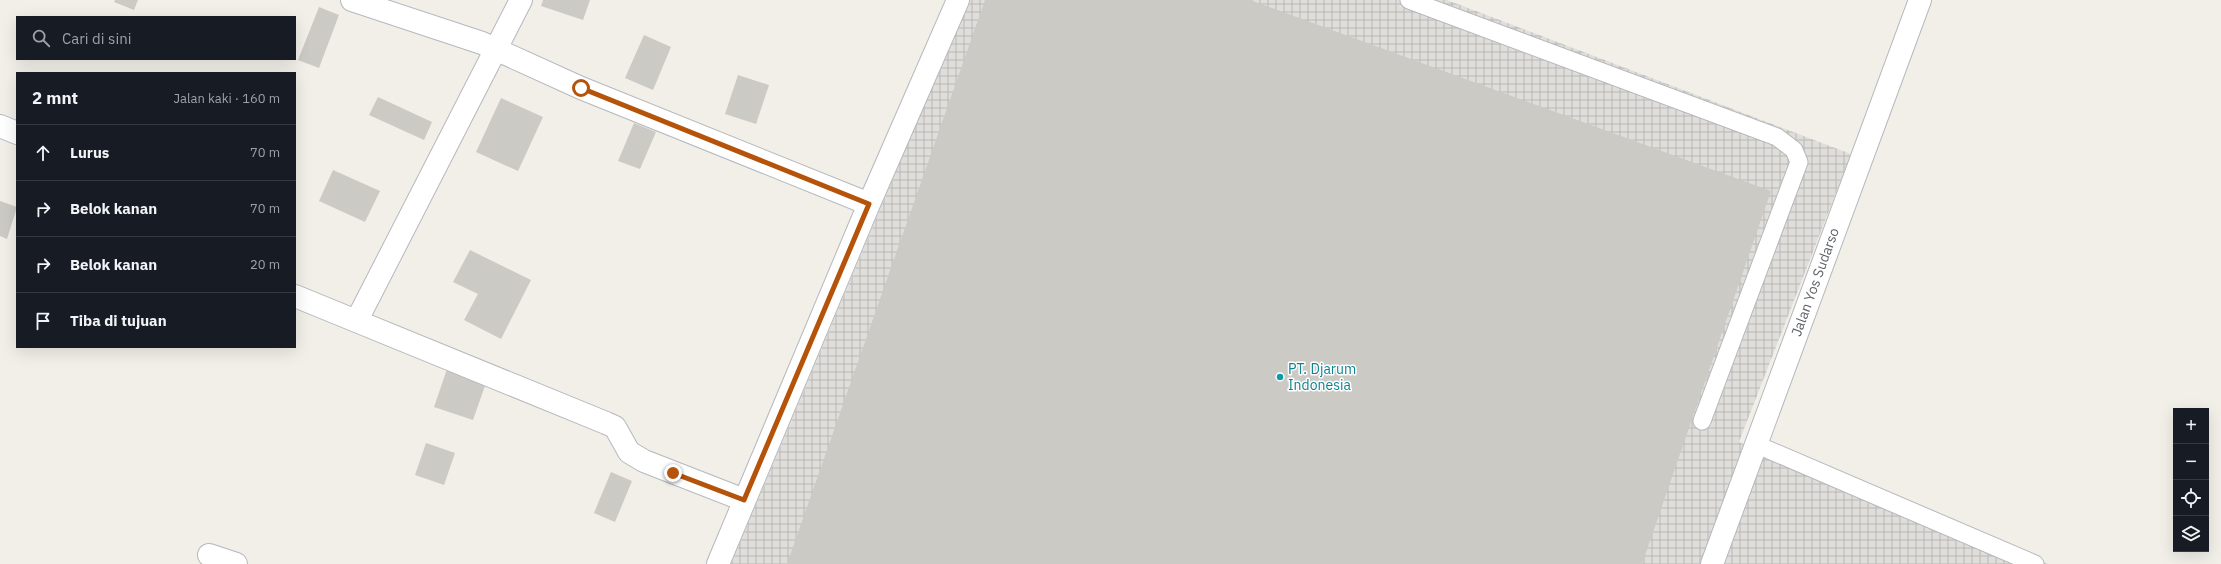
<!DOCTYPE html>
<html lang="id">
<meta charset="utf-8">
<style>
:root{--surface:#171b24;--page:#20242c;--text:#f1f3f6;--muted:#9ea1a6;--line:#363941}
body{margin:0;font-family:"IBM Plex Sans",sans-serif;background:var(--page);color:var(--text)}
.controls{position:absolute;right:12px;bottom:12px;display:grid;overflow:hidden;border-radius:0px;box-shadow:0 4px 16px #0002}
.controls button{width:36px;height:36px;display:grid;place-items:center;padding:0;border:0;border-bottom:1px solid var(--line);background:var(--surface);color:var(--text);font:20px sans-serif}
.stop{position:absolute;width:12px;height:12px;margin:-9px;border:3px solid #b45309;border-radius:50%;background:#fff}
.stop.end{background:#b45309;border-color:#fff;box-shadow:0 1px 4px #0008}
.list{margin:0;padding:0;list-style:none}
h2{display:flex;justify-content:space-between;align-items:center;height:52px;margin:0;padding:0 16px;font-size:17px}
h2 small{font-size:13px;font-weight:400;color:var(--muted)}
.list li{display:grid;grid-template-columns:26px 1fr auto;gap:12px;align-items:center;box-sizing:border-box;height:56px;padding:0 16px;border-top:1px solid var(--line)}
.list b{display:block;font-size:15px;white-space:nowrap}
.list em{font-size:13px;font-style:normal;color:var(--muted)}
.icon{flex:none;width:22px;height:22px;fill:none;stroke:currentColor;stroke-width:2;stroke-linecap:round;stroke-linejoin:round}
.map{position:relative;flex:none;width:2221px;height:564px;overflow:hidden}
.search{position:absolute;background:var(--surface);box-shadow:0 4px 16px #0002;left:16px;top:16px;width:280px;height:44px;display:flex;align-items:center;gap:10px;box-sizing:border-box;padding:0 14px;border-radius:0px;color:var(--muted);font-size:15px}
.panel{position:absolute;background:var(--surface);box-shadow:0 4px 16px #0002;left:16px;top:72px;width:280px;height:276px;border-radius:0px}
.map>svg:first-child{display:block}
.industrial{fill:url(#industrial-grid)}
.building{fill:#cccac5}
.lines{fill:none;stroke-linecap:round;stroke-linejoin:round}
.service-casing{stroke:#b5b8bc;stroke-width:19}
.minor-casing{stroke:#b5b8bc;stroke-width:24}
.tertiary-casing{stroke:#b5b8bc;stroke-width:24}
.service{stroke:#fff;stroke-width:17}
.minor{stroke:#fff;stroke-width:22}
.tertiary{stroke:#fff;stroke-width:22}
.route{stroke:#b45309;stroke-width:5}
.culture-dot{fill:#0f9aa8;stroke:#fff;stroke-width:1.5}
.labels{text-anchor:middle;stroke-width:3;stroke-linejoin:round;paint-order:stroke}
.street-label{font-size:14px;fill:#5f6368;stroke:#fff}
.culture-label{font-size:14px;fill:#0d838f;stroke:#fff;text-anchor:start}
</style>
<div class="map">
<svg width="2221" height="564" viewBox="0 0 2221 564">
<defs>
<pattern id="industrial-grid" width="8" height="8" patternUnits="userSpaceOnUse"><rect width="8" height="8" fill="#e0deda"/><path d="M0 4h8M4 0v8" fill="none" stroke="#b9b8b5"/></pattern>
</defs>
<rect width="100%" height="100%" fill="#f1efe8"/>
<path class="industrial" d="M968 0H1447L1851 154 1739 442 2048 564H731Z"/>
<path class="building" d="M115 0H138L134 10 114 2Z
M543 0H590L583 20 541 6Z
M985 0H1250L1771 191 1642 564H787Z
M319 7 339 15 319 68 298 60Z
M644 35 671 47 653 90 625 78Z
M738 75 769 85 756 124 725 114Z
M378 97 432 122 424 140 369 115Z
M501 98 543 117 518 171 476 152Z
M634 123 656 132 640 169 618 161Z
M333 170 380 191 365 222 319 201Z
M0 201 17 207 7 239 0 236Z
M470 250 531 280 501 339 464 320 478 294 453 282Z
M447 369 486 383 473 420 434 407Z
M426 443 455 453 444 485 415 475Z
M611 472 632 481 615 522 594 513Z"/>
<g class="lines">
<defs>
<path id="service" d="M1409 0 1777 137 1794 150 1799 162 1702 421
M1755 444 2035 564"/>
<path id="minor" d="M352 0 482 43 581 88 869 204
M0 126 17 133
M295 296 606 423 615 427 629 452 644 461 744 500
M357 320 521 0
M209 555 236 564
M718 564 869 204 958 0"/>
<path id="tertiary" d="M1712 564 1920 0"/>
</defs>
<use href="#service" class="service-casing"/>
<use href="#minor" class="minor-casing"/>
<use href="#tertiary" class="tertiary-casing"/>
<use href="#service" class="service"/>
<use href="#minor" class="minor"/>
<use href="#tertiary" class="tertiary"/>
</g>
<g class="lines">
<path class="route" d="M581 88 869 204 744 500 673 473"/>
</g>
<circle class="culture-dot" cx="1280" cy="377" r="4"/>
<g class="labels">
<g class="street-label">
<text transform="translate(1815 282) rotate(-70)" y="5">Jalan Yos Sudarso</text>
</g>
<g class="culture-label">
<text x="1288" y="374">PT. Djarum<tspan x="1288" dy="16">Indonesia</tspan></text>
</g>
</g>
</svg>
<div class="controls">
<button>+</button>
<button>−</button>
<button><svg class="icon" aria-label="locate" viewBox="0 0 24 24"><circle cx="12" cy="12" r="6"/><path d="M12 2v4M12 18v4M2 12h4M18 12h4"/></svg></button>
<button><svg class="icon" aria-label="layers" viewBox="0 0 24 24"><path d="M12 4l9 5-9 5-9-5zM3 14l9 5 9-5"/></svg></button>
</div>
<div class="stop" style="left:581px;top:88px"></div>
<div class="stop end" style="left:673px;top:473px"></div>
<div class="search"><svg class="icon" aria-label="search" viewBox="0 0 24 24"><circle cx="10" cy="10" r="6"/><path d="M15 15l6 6"/></svg>Cari di sini</div>
<section class="panel">
<h2>2 mnt<small>Jalan kaki · 160 m</small></h2>
<ul class="list">
<li><svg class="icon" aria-label="ahead" viewBox="0 0 24 24"><path d="M12 20V5M6 11l6-6 6 6"/></svg><div><b>Lurus</b></div><em>70 m</em></li>
<li><svg class="icon" aria-label="right" viewBox="0 0 24 24"><path d="M7 20v-9h11M14 6l5 5-5 5"/></svg><div><b>Belok kanan</b></div><em>70 m</em></li>
<li><svg class="icon" aria-label="right" viewBox="0 0 24 24"><path d="M7 20v-9h11M14 6l5 5-5 5"/></svg><div><b>Belok kanan</b></div><em>20 m</em></li>
<li><svg class="icon" aria-label="arrive" viewBox="0 0 24 24"><path d="M6 21V4h12l-3 4 3 4H6"/></svg><div><b>Tiba di tujuan</b></div></li>
</ul>
</section>
</div>
